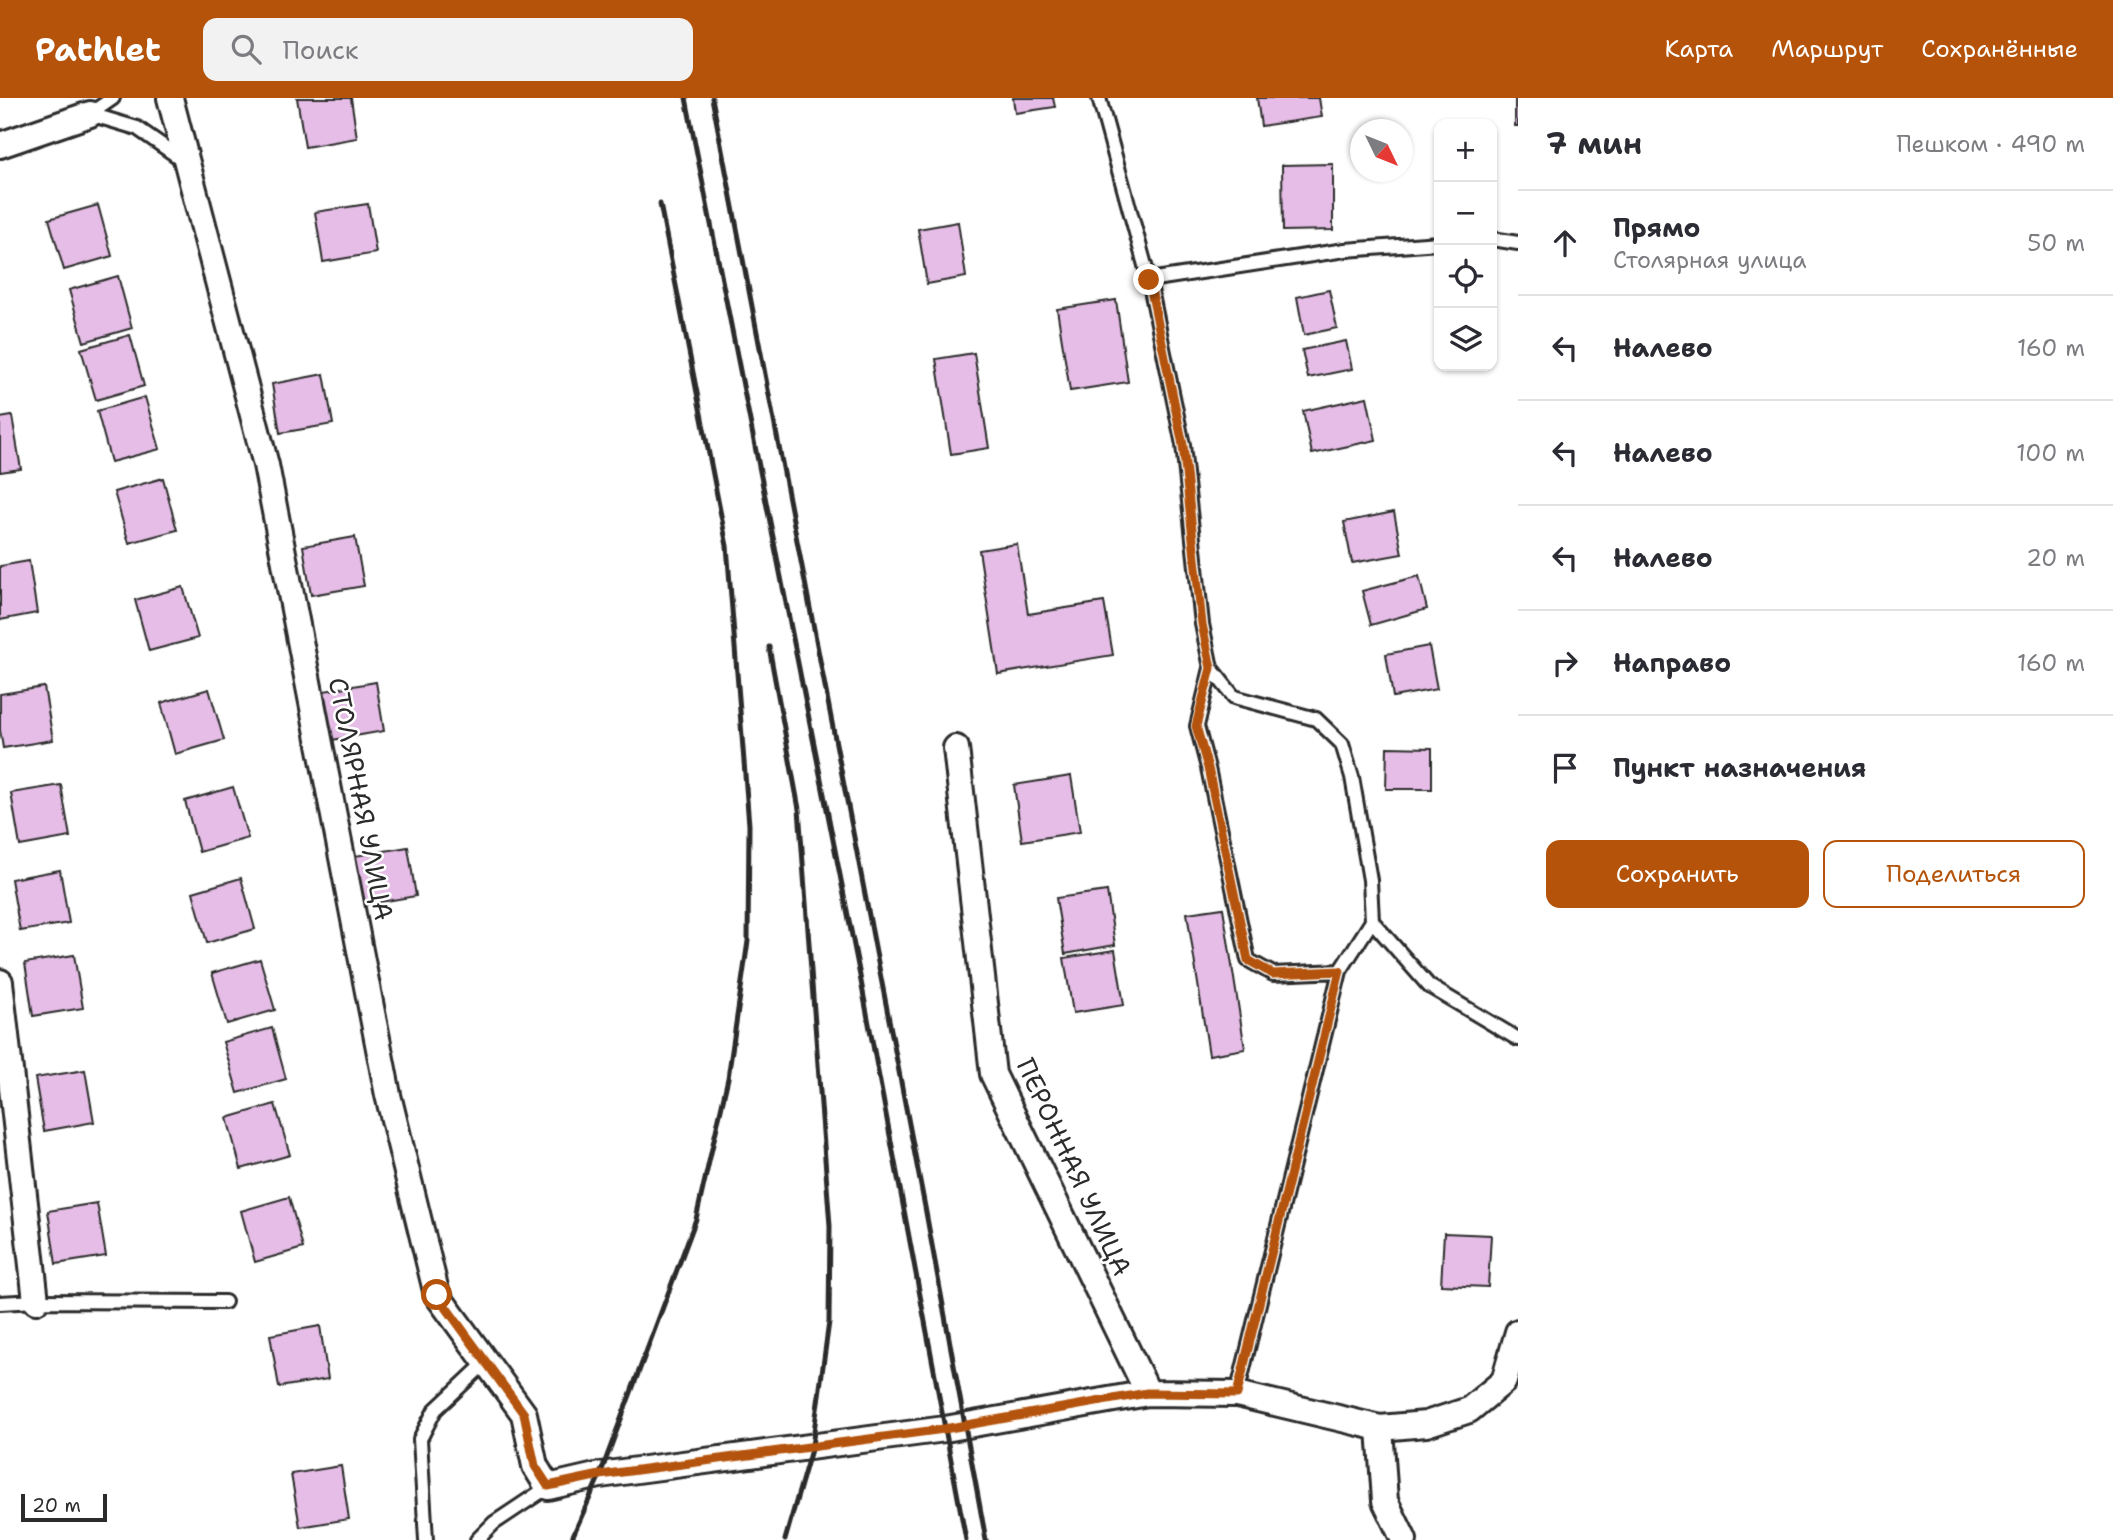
<!DOCTYPE html>
<html lang="ru">
<meta charset="utf-8">
<style>
:root{--surface:#fff;--page:#f2f2f3;--text:#2b2b33;--muted:#7c7c81;--line:#e1e1e2;--accent:#b45309}
body{margin:0;font-family:"Shantell Sans",sans-serif;background:var(--page);color:var(--text)}
.controls{position:absolute;right:21px;top:21px;display:grid;overflow:hidden;border-radius:14px;box-shadow:0 2px 5px #0004}
.controls button{width:63px;height:63px;display:grid;place-items:center;padding:0;border:0;border-bottom:2px solid var(--line);background:var(--surface);color:var(--text);font:35px sans-serif}
.compass{position:absolute;left:1350px;top:21px;width:63px;height:63px;border-radius:50%;background:var(--surface);box-shadow:0 2px 5px #0004;rotate:133deg}
.scale{position:absolute;left:21px;bottom:18px;width:86px;box-sizing:border-box;padding-left:7px;border:4px solid #2b2b2b;border-top:0;font-size:19px;line-height:24px;white-space:nowrap;color:#2b2b2b;-webkit-text-stroke:5px #fff;paint-order:stroke}
.stop{position:absolute;width:21px;height:21px;margin:-16px;border:5px solid #b45309;border-radius:50%;background:#fff}
.stop.end{background:#b45309;border-color:#fff;box-shadow:0 2px 7px #0008}
.list{margin:0;padding:0;list-style:none}
h2{display:flex;justify-content:space-between;align-items:center;height:91px;margin:0;padding:0 28px;font-size:30px}
h2 small{font-size:23px;font-weight:400;color:var(--muted)}
.list li{display:grid;grid-template-columns:46px 1fr auto;gap:21px;align-items:center;box-sizing:border-box;height:105px;padding:0 28px;border-top:2px solid var(--line)}
.list b{display:block;font-size:26px;white-space:nowrap}
.list p{margin:0;font-size:23px;white-space:nowrap;color:var(--muted)}
.list em{font-size:23px;font-style:normal;color:var(--muted)}
.actions{display:flex;gap:14px;padding:21px 28px}
.actions a{flex:1;padding:16px 0;border:2px solid var(--accent);border-radius:14px;text-align:center;font-size:24px;color:var(--accent)}
.actions .main{background:var(--accent);color:#fff}
.icon{flex:none;width:38px;height:38px;fill:none;stroke:currentColor;stroke-width:2;stroke-linecap:round;stroke-linejoin:round}
.map{position:relative;flex:none;width:1518px;height:1442px;overflow:hidden}
header{display:flex;align-items:center;gap:42px;box-sizing:border-box;height:98px;padding:0 35px;background:var(--accent);color:#fff}
header strong{font-size:33px}
nav{display:flex;gap:38px;margin-inline-start:auto;font-size:24px}
.search{width:490px;height:63px;background:var(--page);display:flex;align-items:center;gap:18px;box-sizing:border-box;padding:0 24px;border-radius:14px;color:var(--muted);font-size:26px}
main{display:flex}
aside{flex:1;background:var(--surface)}
.map>svg:first-child{display:block}
.building{fill:#e5bde6;stroke:#2b2b2b;stroke-width:2}
.lines{fill:none;stroke-linecap:round;stroke-linejoin:round}
.lane-casing{stroke:#2b2b2b;stroke-width:18}
.street-casing{stroke:#2b2b2b;stroke-width:30}
.lane{stroke:#fff;stroke-width:12}
.street{stroke:#fff;stroke-width:24}
.rail{stroke:#2b2b2b;stroke-width:5}
.route{stroke:#b45309;stroke-width:9}
.labels{text-anchor:middle;stroke-width:5;stroke-linejoin:round;paint-order:stroke}
.street-label{font-size:26px;fill:#2b2b2b;stroke:#fff}
</style>
<header>
<strong>Pathlet</strong>
<div class="search"><svg class="icon" aria-label="search" viewBox="0 0 24 24"><circle cx="10" cy="10" r="6"/><path d="M15 15l6 6"/></svg>Поиск</div>
<nav><a>Карта</a><a>Маршрут</a><a>Сохранённые</a></nav>
</header>
<main>
<div class="map">
<svg width="1518" height="1442" viewBox="0 0 1518 1442">
<rect width="100%" height="100%" fill="#fff"/>
<filter id="ink" filterUnits="userSpaceOnUse"><feTurbulence type="fractalNoise" baseFrequency=".0143" numOctaves="2"/><feDisplacementMap in="SourceGraphic" scale="14" xChannelSelector="R" yChannelSelector="G"/><feConvolveMatrix kernelMatrix="1 2 1 2 8 2 1 2 1" color-interpolation-filters="sRGB"/></filter>
<g filter="url(#ink)">
<path class="building" d="M297 0H351L357 40 305 49Z
M1013 0H1053L1055 9 1015 15Z
M1257 0H1319L1322 19 1261 28Z
M1515 0H1518V28H1515Z
M1333 66V132L1283 133 1282 67Z
M368 106 376 155 323 164 315 114Z
M98 107 112 158 64 172 49 121Z
M958 124 966 179 927 186 918 131Z
M118 178 132 230 84 244 69 192Z
M1329 192 1337 230 1304 237 1297 199Z
M1116 202 1128 284 1070 293 1057 211Z
M130 237 144 288 96 302 81 251Z
M1346 243 1352 271 1308 280 1302 252Z
M974 255 989 350 951 356 936 261Z
M324 276 333 326 280 335 272 286Z
M145 299 160 351 111 364 97 313Z
M1367 299 1376 342 1312 356 1303 313Z
M12 318 21 371 0 374V320Z
M163 380 177 432 129 445 114 394Z
M1394 414 1402 456 1352 465 1344 424Z
M355 439 364 488 311 497 303 448Z
M1017 446 1028 516 1104 504 1113 557 998 576 979 452Z
M29 463 37 515 0 522V468Z
M1419 478 1427 511 1371 527 1362 493Z
M183 489 198 540 149 553 135 502Z
M1429 548 1437 591 1393 599 1386 556Z
M376 584 384 633 332 642 324 593Z
M44 589 53 642 3 650 0 632V596Z
M209 591 224 642 175 656 161 605Z
M1387 649 1432 650V691H1386Z
M1071 678 1080 734 1022 743 1014 687Z
M61 687 70 739 20 748 11 695Z
M233 689 248 740 199 754 185 703Z
M408 749 416 798 363 807 355 758Z
M60 772 69 825 20 833 11 781Z
M241 780 255 831 207 845 193 794Z
M1107 793 1115 847 1065 856 1056 800Z
M1223 810 1245 951 1209 957 1187 815Z
M1115 852 1124 907 1073 915 1064 860Z
M74 857 83 910 33 918 25 865Z
M260 861 275 912 227 926 212 875Z
M272 930 286 981 238 995 223 944Z
M85 972 94 1024 44 1033 35 980Z
M275 1006 290 1057 241 1071 227 1020Z
M289 1099 303 1150 255 1164 241 1113Z
M97 1105 106 1158 56 1166 48 1113Z
M1444 1135 1491 1137 1488 1189 1441 1187Z
M320 1228 328 1281 279 1289 270 1237Z
M341 1368 349 1421 300 1429 291 1376Z"/>
<g class="lines">
<defs>
<path id="lane" d="M1099 0 1149 182 1183 347 1202 526 1211 570 1234 599 1316 621 1342 646 1352 679 1370 782 1372 823 1340 873 1237 1296
M90 16 137 30 183 62
M90 16 113 0
M1492 141 1518 145
M1149 182 1345 152 1439 145
M1211 570 1197 628 1208 670 1248 862 1273 876 1340 873
M1372 823 1429 888 1518 941
M0 1205 36 1203 225 1204
M426 1442 420 1341 435 1312 486 1264
M477 1442 494 1425 548 1389"/>
<path id="street" d="M170 0 266 367 388 997 437 1197 524 1316 535 1368 548 1389 600 1377 945 1331 1148 1295 1237 1296 1380 1330 1426 1326 1469 1312 1504 1283 1518 1234
M0 47 90 16
M956 650 993 976 1148 1295
M0 884 36 1203
M1380 1330 1385 1403 1404 1442"/>
</defs>
<use href="#lane" class="lane-casing"/>
<use href="#street" class="street-casing"/>
<use href="#lane" class="lane"/>
<use href="#street" class="street"/>
<path class="rail" d="M686 0 860 878 966 1442
M712 0 925 1109 986 1442
M769 549 799 711 830 1128 829 1224 812 1348 785 1442
M571 1442 600 1377 696 1121 728 980 748 843 749 727 727 448 660 106"/>
</g>
</g>
<g class="lines" filter="url(#ink)">
<path class="route" d="M437 1197 524 1316 535 1368 548 1388 600 1377 944 1331 1147 1295 1237 1296 1340 873 1273 876 1248 862 1208 670 1196 628 1211 570 1202 526 1183 347 1149 182"/>
</g>
<g class="labels">
<g class="street-label">
<text transform="translate(361 701) rotate(79)" y="9">СТОЛЯРНАЯ УЛИЦА</text>
<text transform="translate(1074 1069) rotate(65)" y="9">ПЕРОННАЯ УЛИЦА</text>
</g>
</g>
</svg>
<div class="controls">
<button>+</button>
<button>−</button>
<button><svg class="icon" aria-label="locate" viewBox="0 0 24 24"><circle cx="12" cy="12" r="6"/><path d="M12 2v4M12 18v4M2 12h4M18 12h4"/></svg></button>
<button><svg class="icon" aria-label="layers" viewBox="0 0 24 24"><path d="M12 4l9 5-9 5-9-5zM3 14l9 5 9-5"/></svg></button>
</div>
<svg class="compass" viewBox="-18 -18 36 36"><path d="M0-13l5 13h-10z" fill="#e53935"/><path d="M0 13l5-13h-10z" fill="#7c7c81"/></svg>
<div class="scale">20 m</div>
<div class="stop" style="left:437px;top:1197px"></div>
<div class="stop end" style="left:1149px;top:182px"></div>
</div>
<aside>
<h2>7 мин<small>Пешком · 490 m</small></h2>
<ul class="list">
<li><svg class="icon" aria-label="ahead" viewBox="0 0 24 24"><path d="M12 20V5M6 11l6-6 6 6"/></svg><div><b>Прямо</b><p>Столярная улица</p></div><em>50 m</em></li>
<li><svg class="icon" aria-label="left" viewBox="0 0 24 24"><path d="M17 20v-9H6M10 6l-5 5 5 5"/></svg><div><b>Налево</b></div><em>160 m</em></li>
<li><svg class="icon" aria-label="left" viewBox="0 0 24 24"><path d="M17 20v-9H6M10 6l-5 5 5 5"/></svg><div><b>Налево</b></div><em>100 m</em></li>
<li><svg class="icon" aria-label="left" viewBox="0 0 24 24"><path d="M17 20v-9H6M10 6l-5 5 5 5"/></svg><div><b>Налево</b></div><em>20 m</em></li>
<li><svg class="icon" aria-label="right" viewBox="0 0 24 24"><path d="M7 20v-9h11M14 6l5 5-5 5"/></svg><div><b>Направо</b></div><em>160 m</em></li>
<li><svg class="icon" aria-label="arrive" viewBox="0 0 24 24"><path d="M6 21V4h12l-3 4 3 4H6"/></svg><div><b>Пункт назначения</b></div></li>
</ul>
<div class="actions"><a class="main">Сохранить</a><a>Поделиться</a></div>
</aside>
</main>
